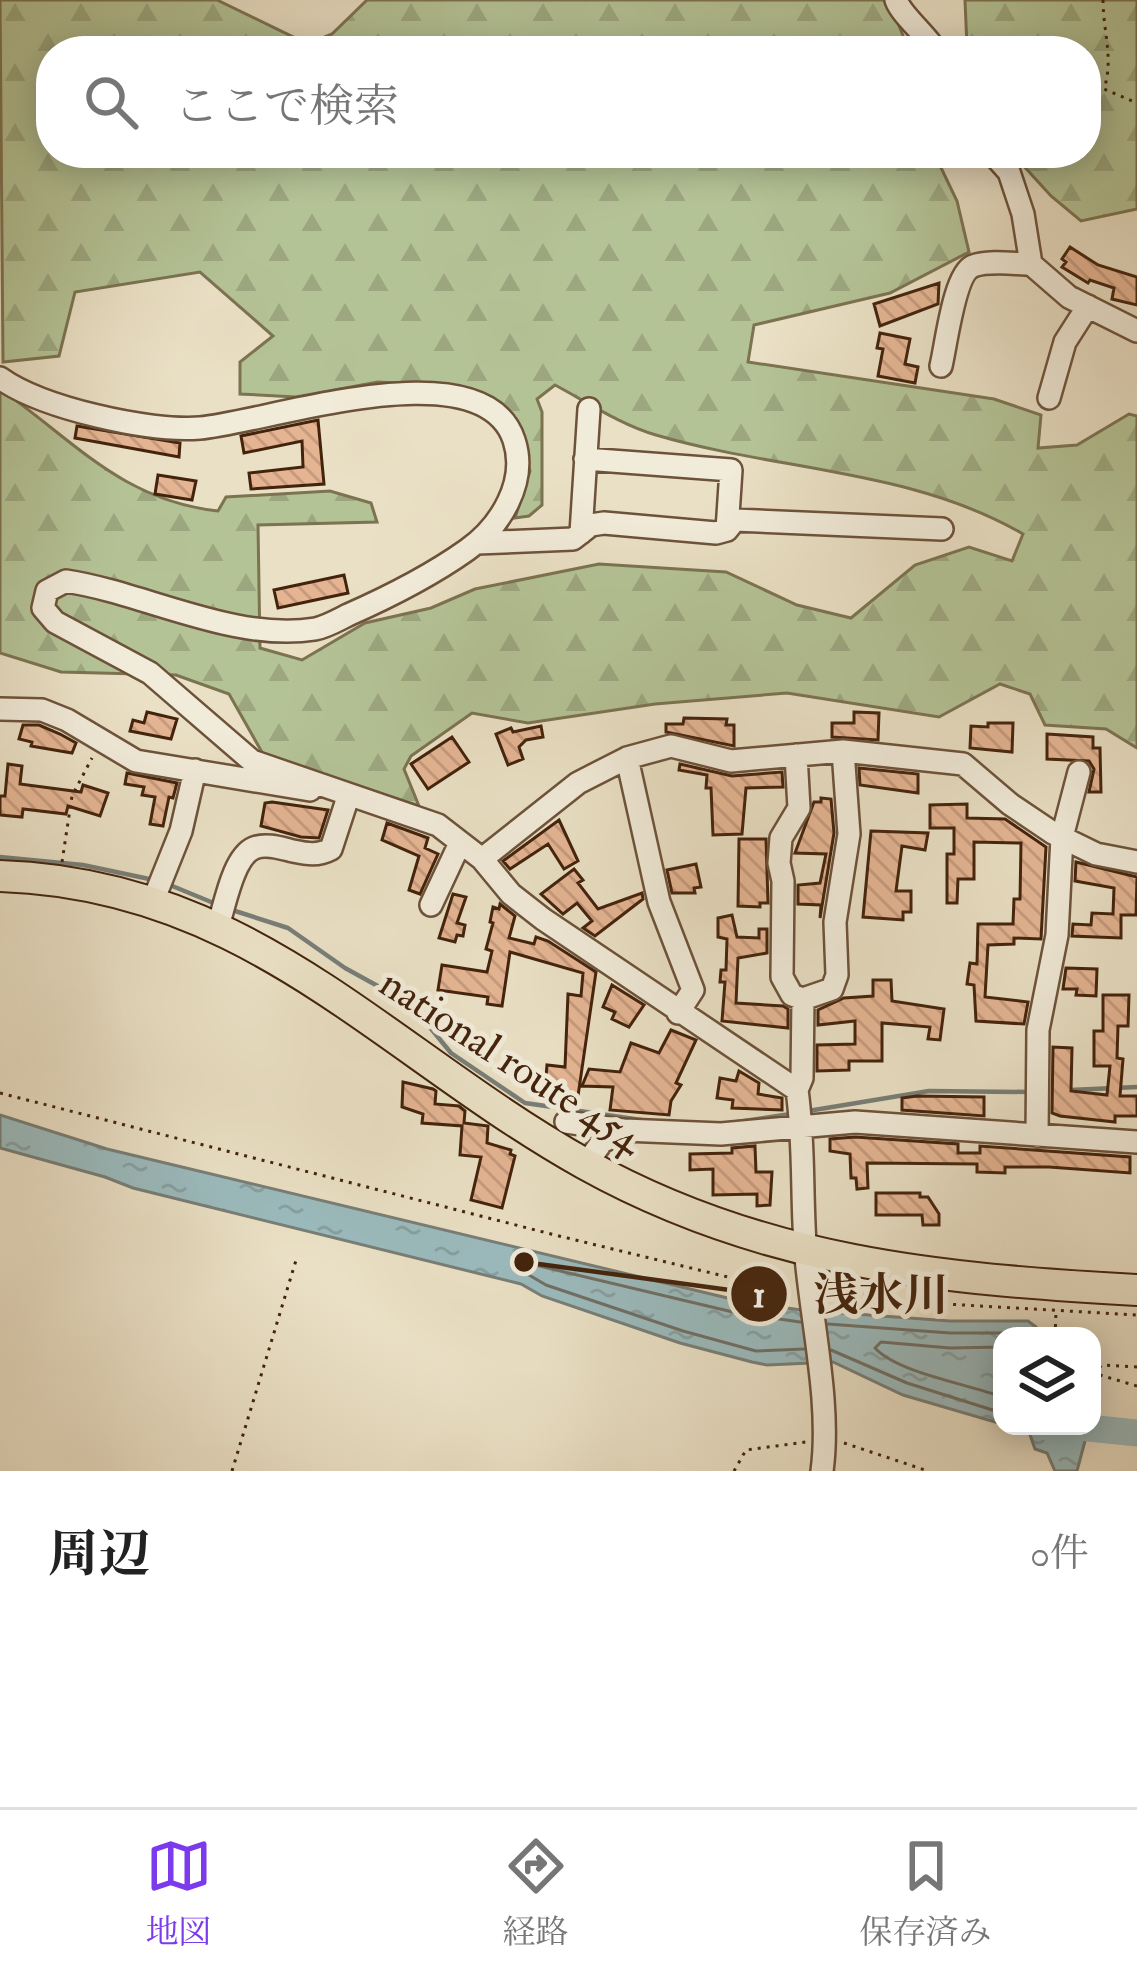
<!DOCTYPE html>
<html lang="ja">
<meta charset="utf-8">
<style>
:root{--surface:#fff;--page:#f6f6f6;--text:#222;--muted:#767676;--line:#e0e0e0;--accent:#7c3aed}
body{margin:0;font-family:"IM FELL Double Pica","Noto Serif JP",serif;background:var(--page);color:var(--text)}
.controls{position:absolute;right:36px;bottom:36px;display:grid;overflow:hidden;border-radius:24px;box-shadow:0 6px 30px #0003}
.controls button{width:108px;height:108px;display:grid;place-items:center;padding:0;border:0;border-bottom:3px solid var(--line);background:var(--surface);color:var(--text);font:60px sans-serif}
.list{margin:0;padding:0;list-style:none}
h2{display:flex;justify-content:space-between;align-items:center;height:156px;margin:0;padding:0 48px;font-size:51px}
h2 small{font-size:39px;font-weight:400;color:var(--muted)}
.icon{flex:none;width:66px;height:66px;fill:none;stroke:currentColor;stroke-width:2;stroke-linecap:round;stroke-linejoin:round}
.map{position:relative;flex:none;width:1137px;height:1471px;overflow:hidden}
.search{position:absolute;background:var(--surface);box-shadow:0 6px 30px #0003;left:36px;right:36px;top:36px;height:132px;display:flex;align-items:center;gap:30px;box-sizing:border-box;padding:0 42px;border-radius:48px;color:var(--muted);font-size:45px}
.sheet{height:336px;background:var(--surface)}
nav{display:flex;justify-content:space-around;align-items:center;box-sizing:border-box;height:168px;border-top:3px solid var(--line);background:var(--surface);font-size:33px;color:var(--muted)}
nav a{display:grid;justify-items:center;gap:6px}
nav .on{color:var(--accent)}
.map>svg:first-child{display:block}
.forest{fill:url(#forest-firs);stroke:#7c7351;stroke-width:3}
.water{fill:url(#water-ripples);stroke:#787e77;stroke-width:3}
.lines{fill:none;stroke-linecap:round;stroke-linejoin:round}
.shore{stroke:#6f6f65;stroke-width:3}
.stream{stroke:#787e77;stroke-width:4.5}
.river{stroke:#9bbbbe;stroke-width:27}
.building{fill:url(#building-back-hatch);stroke:#43230c;stroke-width:3}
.minor-casing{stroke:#6d523a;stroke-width:26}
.highway-casing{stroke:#43230c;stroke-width:34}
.path{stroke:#43230c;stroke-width:3;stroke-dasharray:3 6;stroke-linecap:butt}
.minor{stroke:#f1ebd9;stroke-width:21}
.highway{stroke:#eae0c5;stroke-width:30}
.labels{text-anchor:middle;stroke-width:10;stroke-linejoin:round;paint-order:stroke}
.street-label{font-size:42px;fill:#43230c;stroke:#f1ebd9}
.leader{fill:none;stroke:#43230c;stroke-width:4.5}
.callout-dot{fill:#43230c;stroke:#f1ebd9;stroke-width:4.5}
.mark-label{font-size:36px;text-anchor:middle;font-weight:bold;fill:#fff}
.callout-label{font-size:45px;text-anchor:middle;font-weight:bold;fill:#43230c;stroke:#f1ebd9;stroke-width:10;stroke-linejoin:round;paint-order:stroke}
</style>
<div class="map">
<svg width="1137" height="1471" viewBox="0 0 1137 1471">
<defs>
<pattern id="forest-firs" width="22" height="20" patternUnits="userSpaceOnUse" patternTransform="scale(3)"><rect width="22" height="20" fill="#b4c396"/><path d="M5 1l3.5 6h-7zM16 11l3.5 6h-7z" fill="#9ca780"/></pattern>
<pattern id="water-ripples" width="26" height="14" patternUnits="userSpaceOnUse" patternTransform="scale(3)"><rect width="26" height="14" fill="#9bbbbe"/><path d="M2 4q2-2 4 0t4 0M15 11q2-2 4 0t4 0" fill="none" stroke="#87a0a2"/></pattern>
<pattern id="building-back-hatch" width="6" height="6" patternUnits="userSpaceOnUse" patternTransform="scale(3)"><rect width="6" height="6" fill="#e5b593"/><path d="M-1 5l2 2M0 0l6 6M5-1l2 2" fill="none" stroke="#c69b7e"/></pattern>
</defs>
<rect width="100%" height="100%" fill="#eae0c5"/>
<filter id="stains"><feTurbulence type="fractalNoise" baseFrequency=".00167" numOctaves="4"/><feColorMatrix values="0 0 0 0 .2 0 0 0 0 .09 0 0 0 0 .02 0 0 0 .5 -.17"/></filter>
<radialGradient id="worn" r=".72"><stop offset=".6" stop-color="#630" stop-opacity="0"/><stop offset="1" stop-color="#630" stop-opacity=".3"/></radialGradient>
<path class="forest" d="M0 0H217L308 44 332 34 367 0H889L909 51H51V153H934L957 201 969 252 890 293 754 325 748 362 994 399 1041 415 1038 448 1077 445 1129 414 1137 416V748L1106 729 1045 725 1030 694 1000 684 939 717 787 693 655 704 528 723 472 713 411 756 404 769 419 806 263 754 229 694 176 675 61 672 0 653V389C75 441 121 500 218 511L226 497 330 491 371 503 377 522 258 525 260 648 302 660 365 623 431 608 475 589 599 564 726 572 797 605 851 618 915 565 969 547 1012 561 1023 534C911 469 778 471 656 435 621 425 587 402 555 385L537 399 542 412V505L529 516 515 518 530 471 515 418 493 403 451 386 378 382 296 397 240 394V362L273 336 200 272 75 292 59 356 3 362Z
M965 0H1137V209L1081 221 1051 196 1012 153H1086V51H971L967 47Z"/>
<path class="water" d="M0 1115 107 1149 740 1301 801 1310 950 1321H1028L1036 1327 1035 1336H1002V1426H1089L1077 1471H1055L1047 1453 1035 1449 1029 1432 903 1395 833 1362 767 1365 752 1362 680 1343 542 1296 521 1284 133 1188 105 1177 0 1148Z"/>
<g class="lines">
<path class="shore" d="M800 1322 737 1313 535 1265 527 1269 529 1275 546 1285 683 1331 756 1351 804 1349
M828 1324 950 1333H1018L1023 1336
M1002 1347 950 1348 881 1342 875 1348C898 1373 968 1384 1002 1397
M831 1350 907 1383 1002 1413"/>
<path class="stream" d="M0 857 83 865 154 880
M165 883 216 904
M232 910 288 928 345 968 385 990 428 1025 451 1053 525 1103 648 1121
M1070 1090 1137 1087
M808 1111 929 1091 1029 1092
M731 1123 791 1114"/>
<path class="river" d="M1070 1426 1137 1433"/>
</g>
<path class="building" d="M1070 247 1098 265 1137 277V305L1112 299 1114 288 1090 280 1088 283 1062 267 1066 262 1062 259Z
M939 283 938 304 880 326 874 304Z
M880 333 910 339 905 364 918 367 915 383 878 376 883 349 877 348Z
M318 420 324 484 251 489 249 473 303 467 302 441 244 453 241 436Z
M77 426 180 443 179 457 75 438Z
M158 475 196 481 192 500 155 494Z
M344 575 348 593 278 608 274 590Z
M147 712 177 719 171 739 130 731 133 720 144 723Z
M854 712 879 713 878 740 832 737V723H854Z
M684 718 727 719 726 725H734V746L666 732V724H683Z
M988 723H1013L1012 752 970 748 971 726 988 727Z
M23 725H39L60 734 76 743 72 753 31 746 32 742 19 739Z
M541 726 543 737 526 740 519 747 523 759 508 765 496 734 511 728 513 732Z
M1047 734 1093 737V748H1100L1101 792H1089L1094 769 1089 761 1047 759Z
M452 737 469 762 428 789 411 764Z
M8 764 22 766 20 784 81 792 83 785 108 793 100 816 68 806 66 814 23 809 22 817 0 815V796H5Z
M680 764 732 776 782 772 783 787 746 788 742 834 713 835 711 788H706L707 775 679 770Z
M859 768 918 774V793L860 785Z
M127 773 177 783 173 798 169 797 163 826 150 824 155 797 142 795 144 787 125 784Z
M821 798 831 799 834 833 820 918 821 905 798 904V885L820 883 826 854 795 853 814 802H821Z
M272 802 328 810 319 838 301 837 261 826 265 803Z
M967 804V818L1005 819 1046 847 1041 939 1014 938V944L988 945 985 997 1028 1002 1024 1024 976 1021 974 985 967 984 970 963 977 964 978 924H1013L1014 899H1020L1021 843 974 842V879H958L957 903H947V854H954V828H930V805Z
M559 820 578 861 564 869 548 844 510 869 503 861Z
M387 823 428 838 425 848 438 854 420 894 409 890 419 856 382 840Z
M871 831 928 833 925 850 902 846 896 891H911V912H903V920L863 917Z
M739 839H766L768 903H760V907L738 906Z
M1076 862 1137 877 1136 915H1121V938L1072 936 1073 924 1091 925 1092 913 1113 914 1114 888 1075 881Z
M696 864 701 887 694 888 695 893H672L667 870Z
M574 869 583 880 578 883 598 909 642 893 643 899 595 936 583 928 592 921 577 903 563 914 541 894Z
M453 894 466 897 457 923 465 925 463 936 457 935 455 942 439 938Z
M500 904 515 916 509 938 534 944 536 937 548 941 596 972 578 1096 558 1095 554 1088 545 1087 547 1065 565 1067 568 994 581 996 583 973 510 952 502 1006 487 1004 488 997 438 990 442 965 487 972 492 951 486 949 493 923 490 922 493 907 499 909Z
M732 915 737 937 759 938V929H767V953L738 958 736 1003 783 1006 788 1009V1028L722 1021 725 982H720L721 970H726L727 939 718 937V918Z
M1066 968 1097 969 1096 996 1076 995 1077 989H1063Z
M873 980H891L892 1001 944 1009 940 1040 928 1039 930 1027 882 1023V1061H849V1070L817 1071V1045L855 1044V1021L818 1025V1010L844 998 873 996Z
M612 985 644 1005 629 1027 612 1019 615 1012 603 1007Z
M1103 995H1129L1128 1026H1118L1117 1058 1123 1059 1120 1096H1137V1116H1115V1122L1060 1116 1052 1113 1053 1047 1072 1048 1071 1091 1107 1095 1110 1066H1094V1031H1103Z
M671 1030 696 1040 676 1083 681 1085 671 1101 669 1115 610 1110 613 1087 582 1086 589 1069 620 1072 631 1043 659 1053Z
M739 1071 759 1083 758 1094 782 1098V1110L732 1108 733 1100 717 1098 720 1078 736 1081Z
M403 1082 433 1089 436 1091 435 1104 459 1106 465 1111 464 1123 488 1126 487 1143 511 1150 510 1154 515 1156 502 1208 471 1200 481 1157 460 1155 462 1126 422 1123 423 1114 402 1107Z
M917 1096 984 1097V1116L902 1110V1098Z
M855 1137 958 1144V1153H980V1146L1130 1157V1173L1049 1167H1005V1173L977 1172V1164L867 1163 868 1188 857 1189 856 1178H851L850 1154 830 1151V1139Z
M755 1146 756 1172H772L770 1205 757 1206V1194L713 1195V1169L690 1170V1154L732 1153V1148Z
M876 1193H920V1197H928L939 1214V1225H923L922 1215H876Z"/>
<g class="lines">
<defs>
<path id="minor" d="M896 0C902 16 926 34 936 51
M992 153 1009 172 1023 214 1031 264 1069 297 1137 331
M941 366C946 346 954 274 973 266 989 260 1015 264 1031 264
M0 378C42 408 148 432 200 428 268 422 483 346 514 440 528 482 500 527 467 550 429 577 391 596 348 615 338 620 326 627 315 629 234 642 145 593 66 581L47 591 43 608 55 622 150 673 252 761 438 825 482 859 511 894 543 919 797 1090C805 1146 801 1202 806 1257 812 1325 831 1405 822 1471
M1049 398 1065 342 1088 306
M585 459 731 470 727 530
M581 533 589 409
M477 543 573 539 591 525 604 523 716 533 727 530 735 520 942 529
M0 709 42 710 67 720 136 761 310 790
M796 755 799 808 781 838 779 863 783 881 782 977 792 995 803 999
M627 758 659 902 693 990 678 1013
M482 859 578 783 627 758 671 746 731 761 843 751 963 764 1010 804 1053 833 1096 854 1137 862
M153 901 181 831 195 770
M431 905 460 843
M218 926C225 905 233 857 254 848 266 843 281 848 293 851 307 854 318 856 331 849L348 797
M797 1090 802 1078 803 999 832 989 837 975 835 922 849 834 843 751
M566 1122 623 1130
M1037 1136 1038 1030 1057 935 1062 837 1079 772
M586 1164 602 1142 624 1130 721 1134 855 1122 1137 1142"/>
<path id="highway" d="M0 876C251 884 382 1050 585 1164 763 1263 939 1279 1137 1290"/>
</defs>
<use href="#minor" class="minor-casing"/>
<use href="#highway" class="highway-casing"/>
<path class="path" d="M1103 0C1103 32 1114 58 1104 89L1137 103
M62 862 72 796 92 758
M0 1093 551 1234 732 1278 789 1285
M828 1290 911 1302 1137 1315
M1055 1336 1056 1312
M1137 1367 1102 1365 1093 1373 1137 1386
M844 1443 928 1471
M232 1471 297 1257
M734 1471 746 1450 806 1442"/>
<use href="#minor" class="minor"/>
<use href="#highway" class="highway"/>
</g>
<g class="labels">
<g class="street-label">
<text transform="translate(512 1060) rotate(33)" y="15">national route 454</text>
</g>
</g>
<path class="leader" d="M524 1262L759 1294"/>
<g class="callout-dot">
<circle cx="524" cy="1262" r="12"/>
<circle cx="759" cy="1294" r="30"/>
</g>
<g class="mark-label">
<text x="759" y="1307">1</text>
</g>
<g class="callout-label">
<text x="881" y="1310">浅水川</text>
</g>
<rect width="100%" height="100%" filter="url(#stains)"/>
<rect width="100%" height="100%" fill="url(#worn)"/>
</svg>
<div class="controls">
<button><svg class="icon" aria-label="layers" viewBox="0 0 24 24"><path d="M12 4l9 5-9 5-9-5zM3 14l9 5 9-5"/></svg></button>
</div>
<div class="search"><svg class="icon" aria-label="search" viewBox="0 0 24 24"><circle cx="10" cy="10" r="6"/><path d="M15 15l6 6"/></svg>ここで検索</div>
</div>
<section class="sheet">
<h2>周辺<small>0件</small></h2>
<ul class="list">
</ul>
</section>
<nav>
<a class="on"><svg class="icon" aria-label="map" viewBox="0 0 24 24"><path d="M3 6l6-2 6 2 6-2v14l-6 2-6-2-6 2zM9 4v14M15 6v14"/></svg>地図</a>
<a><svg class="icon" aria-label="directions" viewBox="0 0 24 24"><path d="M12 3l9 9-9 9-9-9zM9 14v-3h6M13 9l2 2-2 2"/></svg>経路</a>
<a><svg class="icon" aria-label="saved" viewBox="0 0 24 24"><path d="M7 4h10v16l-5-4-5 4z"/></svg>保存済み</a>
</nav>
